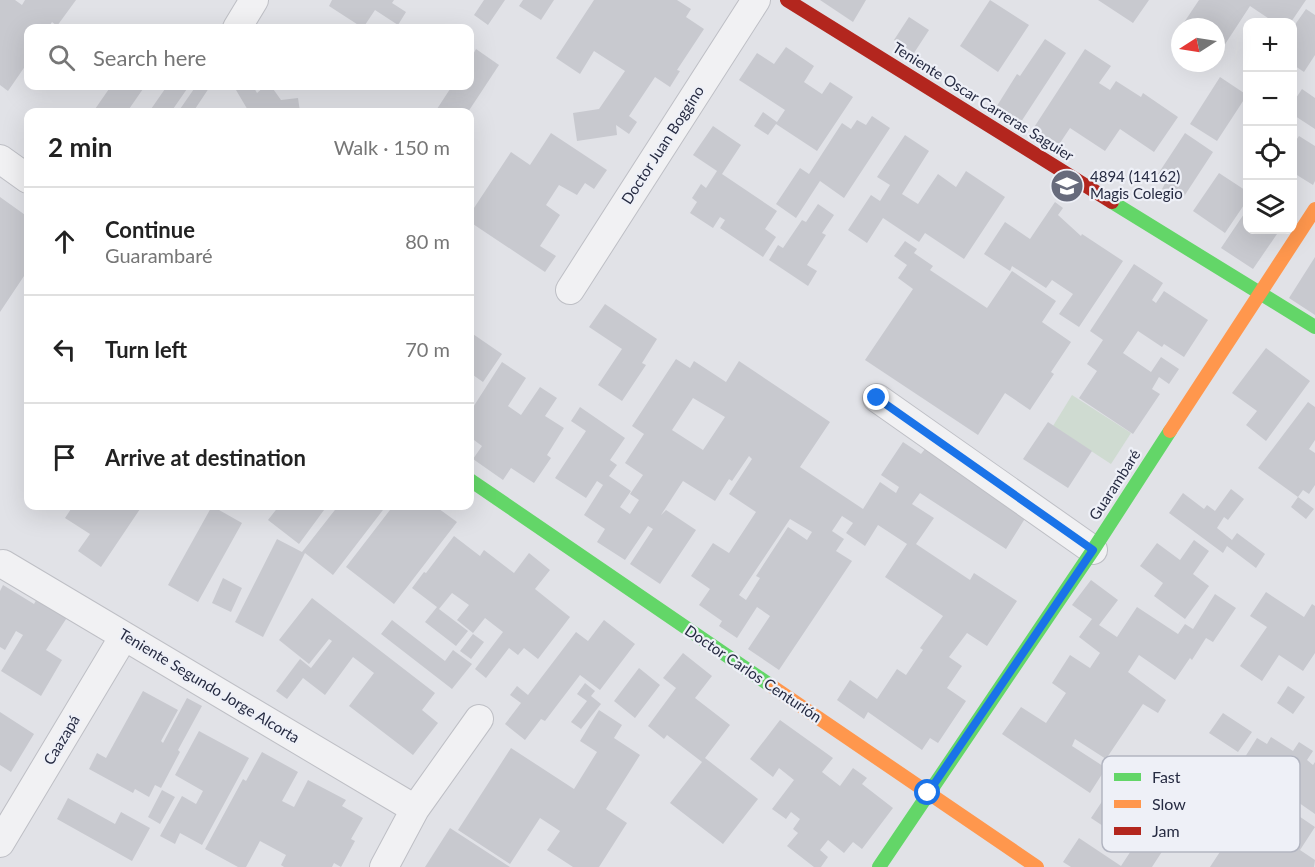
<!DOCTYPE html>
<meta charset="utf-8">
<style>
:root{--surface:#fff;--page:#f6f6f6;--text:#222;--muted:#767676;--line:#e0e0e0}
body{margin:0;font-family:Lato,sans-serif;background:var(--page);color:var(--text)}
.controls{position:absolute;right:18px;top:18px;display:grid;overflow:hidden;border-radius:12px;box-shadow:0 6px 24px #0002}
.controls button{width:54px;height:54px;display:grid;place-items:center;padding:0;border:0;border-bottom:2px solid var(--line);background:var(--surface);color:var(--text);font:30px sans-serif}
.compass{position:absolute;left:1171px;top:18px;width:54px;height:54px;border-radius:50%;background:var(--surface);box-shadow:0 6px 24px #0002;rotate:258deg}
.stop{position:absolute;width:18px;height:18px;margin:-14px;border:4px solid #1a73e8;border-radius:50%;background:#fff}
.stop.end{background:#1a73e8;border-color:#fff;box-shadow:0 2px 6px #0008}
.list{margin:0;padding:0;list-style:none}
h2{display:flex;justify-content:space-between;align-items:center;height:78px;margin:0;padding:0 24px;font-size:26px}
h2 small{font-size:20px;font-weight:400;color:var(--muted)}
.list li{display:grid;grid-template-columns:39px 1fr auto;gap:18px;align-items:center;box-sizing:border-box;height:108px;padding:0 24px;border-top:2px solid var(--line)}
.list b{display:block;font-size:22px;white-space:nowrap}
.list p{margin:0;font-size:20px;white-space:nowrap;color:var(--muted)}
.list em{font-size:20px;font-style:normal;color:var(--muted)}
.icon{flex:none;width:33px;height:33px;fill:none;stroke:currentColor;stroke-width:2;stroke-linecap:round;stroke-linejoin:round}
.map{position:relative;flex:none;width:1315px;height:867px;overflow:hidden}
.search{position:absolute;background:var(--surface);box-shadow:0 6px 24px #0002;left:24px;top:24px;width:450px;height:66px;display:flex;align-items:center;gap:15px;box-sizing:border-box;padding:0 21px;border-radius:12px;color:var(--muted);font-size:22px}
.panel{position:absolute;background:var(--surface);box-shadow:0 6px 24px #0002;left:24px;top:108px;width:450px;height:402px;border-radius:12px}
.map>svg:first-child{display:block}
.green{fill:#cfdbd1}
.building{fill:#c8c9cf;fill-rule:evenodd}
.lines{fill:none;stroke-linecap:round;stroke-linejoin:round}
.street-casing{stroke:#bebfc5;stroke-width:30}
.street{stroke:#f1f1f3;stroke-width:28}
.fast{stroke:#63d668;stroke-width:14}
.slow{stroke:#ff974d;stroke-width:14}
.jam{stroke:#b3261e;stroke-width:14}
.route{stroke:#1a73e8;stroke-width:8}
.labels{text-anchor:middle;stroke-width:4.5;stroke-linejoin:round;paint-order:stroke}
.street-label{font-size:15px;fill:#262b42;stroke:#eef0f7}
.poi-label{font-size:15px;fill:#262b42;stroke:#eef0f7;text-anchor:start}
.key{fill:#eef0f7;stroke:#b2b5c1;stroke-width:1.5}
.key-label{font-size:16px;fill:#262b42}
</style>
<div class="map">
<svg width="1315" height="867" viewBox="0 0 1315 867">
<rect width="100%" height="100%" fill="#e1e2e7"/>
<path class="green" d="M1072 395 1131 433 1111 464 1053 426Z"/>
<path class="building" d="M0 0H15L22 5 25 0H76L57 26 52 22 48 28H28V62L8 91 0 85Z
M332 0H394L392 3 406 12 398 25 375 10 363 28 329 6Z
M484 0H505L488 25 474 15Z
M523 0H554L541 20 519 6Z
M594 0H677L691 9 686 17 704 29 677 70 680 71 670 87 655 77 629 116 637 122 629 134 616 125 617 135 577 141 573 113 599 109 625 71 594 51 580 74 556 58Z
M820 0H866L853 22Z
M990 0 1029 25 998 72 960 46Z
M1098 0H1149L1133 23Z
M1199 0H1306L1291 22H1274L1250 6 1216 58V27H1181Z
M1306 9 1315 15V55L1304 72 1292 64V29Z
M909 17 929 30 914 53 894 40Z
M1045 39 1066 53 1019 125 995 109 1017 74 1020 76Z
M786 47 814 66 804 82 822 94 830 82 853 97 817 151 776 124 768 135 754 126 763 112 777 122 785 110 739 80 757 53 774 64Z
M476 49 499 65 468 112H435L452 86H470V60Z
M1085 49 1111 66 1099 83 1110 90 1116 81 1141 97 1143 93 1178 117 1154 152 1120 129 1105 151 1070 128 1056 149 1031 132Z
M1220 77 1247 95 1217 141 1190 124Z
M111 86H145L127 112H93Z
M167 86H189L171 112H149Z
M196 86H205L209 88 193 112H178Z
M245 86H253L257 93 265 86H271L281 100 298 98 300 112H249L236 90Z
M1302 89 1315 98V129L1292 114V104Z
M872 116 890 128 844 198 820 181 796 218 776 204 800 168 809 174 842 123 851 129 857 120 866 125Z
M713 126 741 145 722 174 777 211 765 229 776 237 763 257 720 228 725 220 720 217 713 228 690 213 697 202 692 198 701 184 706 188 717 171 693 155Z
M551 133 607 170 594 189 585 183 577 195 559 185 546 205 560 215 540 246 556 256 545 272 470 222V214L511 152 530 165Z
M1185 133 1213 152 1181 201 1162 189 1167 180 1158 174Z
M905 135 929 151 902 194 918 204 938 174 956 187 966 171 1005 197 964 259 925 233 919 242 883 218 867 243 848 230 871 195 880 201 890 185 877 177Z
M1299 136 1315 146V181L1313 185 1292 172V146Z
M1219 173 1248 192V199L1225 233 1193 211Z
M0 197 28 217V270L0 312Z
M1055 202 1063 208 1058 215 1081 236 1082 234 1123 261 1079 327 1059 314 1073 294 1052 280 1046 288 1012 266 1010 271 984 254 1005 222 1030 239Z
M818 204 834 215 822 233 826 235 807 265 817 271 808 286 769 260 778 245 783 248 802 220 806 222Z
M1248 208V230H1269L1277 234 1253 269 1221 248Z
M905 241 917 249 914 253 933 266 930 270 987 308 1012 271 1056 301 1042 322 1071 342 1051 372 1054 374 1030 410 1005 393 978 435 865 360 913 289 898 278 907 265 894 256Z
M1315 257V315L1289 298Z
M1134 264 1163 283 1152 300 1156 303 1164 291 1208 320 1184 357 1164 344 1162 347 1138 331 1123 353 1151 372 1161 357 1179 369 1169 384 1159 377 1152 389 1160 394 1133 434 1079 398 1097 371 1087 364 1103 340 1090 331Z
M605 304 657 339 642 363 646 365 622 401 598 385 622 349 589 327Z
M470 332 502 354 483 382 473 375 470 380Z
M1266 348 1310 381 1266 441 1246 425 1257 411 1232 393Z
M676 359 690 368 694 361 726 382 739 361 830 422 800 467 863 509 880 482 896 493 899 487 881 475 903 442 921 454 925 449 961 474 1029 512 1006 549 920 493 912 504 934 518 916 544 970 580 974 573 1017 601 987 646 967 633 949 657 962 666 947 688 966 701 938 743 930 738 922 750 868 712 864 719 837 700 850 680 877 699 897 669 906 675 923 650 920 648 943 616 885 577 907 544 878 525 865 546 846 533 853 523 842 516 832 531 844 539 836 551 852 561 779 670 748 649 770 616 757 607 737 638 719 626 722 621 699 605 710 589 691 576 713 543 729 553 756 512 729 494 752 459 749 456 732 481 729 479 715 501 683 481 661 515 666 510 696 530 660 584 630 564 653 529 648 526 625 560 597 542 605 529 584 515 603 485 597 481 586 498 555 478 586 431 571 421 580 407 625 438 610 460 617 465 609 476 631 491 620 507 630 514 639 500 630 494 643 475 625 463 644 434 632 426ZM693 398 725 417 703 450 672 430ZM790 519 812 532 807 540 788 527 756 576 760 578 746 600 739 595Z
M502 362 526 378 508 406 521 415 540 387 557 398 545 416 564 428 547 455 551 458 534 483 511 468 503 480 473 459 482 446 470 437V412Z
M1308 402 1315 407V440L1309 449 1315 453V485L1309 494 1303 490 1298 497 1258 468Z
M1048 422 1092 451 1068 488 1023 459Z
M1231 489 1244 499 1228 520 1224 517 1217 528 1232 540 1237 533 1265 554 1256 568 1227 546 1223 553 1169 513 1183 493 1204 509 1207 505 1215 511Z
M1298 497 1314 509 1306 519 1291 507Z
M73 506H142L101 567 78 551 90 534 65 518Z
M212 506 242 523 198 602 168 585Z
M279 506H327L299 544 268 520Z
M338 506H386L333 575 305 553 263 637 235 622 277 539 302 552Z
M393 506H435L457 522 394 604 346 567Z
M454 536 480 556 484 550 514 573 529 553 550 570 535 589 570 617 538 659 524 648 518 655 509 648 486 678 475 669 503 632 485 618 473 633 457 620 469 605 452 593 439 609 468 631 456 646 425 622 437 607 412 588 424 572 426 573Z
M1194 540 1209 551 1193 574 1209 586 1185 619 1154 596 1163 583 1140 566 1157 543 1180 560Z
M223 578 242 588 231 612 212 603Z
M1091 580 1118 600 1099 625 1117 637 1137 607 1178 634 1185 624 1193 629 1215 594 1236 608 1213 642 1206 638 1192 660 1190 658 1175 680 1139 655 1128 672 1166 700 1158 713 1143 704 1106 759 1075 739 1072 746 1106 768 1090 793 1002 734 1021 707 1046 723 1066 693 1052 683 1070 655 1090 668 1100 653 1079 637 1092 619 1072 605Z
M3 585 34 604 38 597 68 616 46 650 62 660 41 696 1 671 23 635 16 631 5 650 0 647V591Z
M1266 592 1304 617 1312 604 1315 606V653L1303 671 1279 655 1262 681 1240 666 1267 627 1250 616Z
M312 598 435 693 422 710 438 723 413 755 349 706 374 673 353 657 325 695 303 678 287 699 276 691 300 659 311 668 332 641 329 639 309 664 279 640Z
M392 620 445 661 453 650 472 664 452 689 381 634Z
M604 620 635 644 600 690 580 675 545 721 541 719 525 740 505 724 521 703 510 695 517 686 528 695 576 632 588 641Z
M473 634 484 642 471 659 460 651Z
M683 653 712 676 695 698 730 725 705 758 758 799 723 844 670 803 702 762 667 735 664 739 648 726 676 688 663 678Z
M639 668 660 685 635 718 614 701Z
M585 683 595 691 591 696 601 704 581 729 571 722 587 701 577 694Z
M1288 686 1305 697 1293 714 1277 703Z
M143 691 178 710 161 741 163 743 187 698 202 706 178 750 180 752 161 788 155 785 149 797 135 789 133 793 89 769 97 753 106 758Z
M599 710 622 725 614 738 640 755 606 809 627 823 599 867H573L547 850 560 831 540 818 510 864 458 830 511 748 574 789 597 752 580 741Z
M0 712 34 734 11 772 0 765Z
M1223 713 1252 732 1238 752 1209 733Z
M780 720 833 758 822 772 840 786 853 768 867 778 862 784 893 808 862 849 853 842 844 853 828 840 820 850 828 857 821 867H814L787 846 798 833 793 829 800 819 791 812 786 819 772 809 794 780 779 768 773 777 750 759Z
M199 731 249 758 202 845 180 833 175 844 160 836 182 796 196 804 203 791 175 775Z
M1271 737 1293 751 1299 742 1313 751 1307 760 1313 765 1315 762V814L1250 769 1254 763 1245 757 1257 738 1267 744Z
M262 752 298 772 282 801 294 807 308 780 346 800 342 806 363 818 351 839 355 841 341 867 334 863 332 867H284L281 865 286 855 260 841 246 867H238L205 849 243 779 246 781Z
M1168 758 1192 774 1161 820 1171 827 1160 843 1165 847 1152 867H1071L1063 862 1079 838 1121 866 1144 831 1125 818 1115 834 1091 818 1119 776 1145 793Z
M1247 781 1315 827 1300 850 1315 860 1314 867H1210L1227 841 1234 846 1253 818 1232 805Z
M162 790 175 797 160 824 148 817Z
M68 798 115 824 121 812 150 828 132 861 57 819Z
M450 828 510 867H425Z"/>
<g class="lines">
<defs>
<path id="street" d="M237 28 254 0
M0 159 28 179
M570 290 756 0
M877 398 1093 550
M3 564 415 809
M0 843 124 636
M384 867 415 809 479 719"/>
</defs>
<use href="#street" class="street-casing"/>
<use href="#street" class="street"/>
<path class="fast" d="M1112 202 1315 327
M470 480 770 685
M879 867 1093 550 1170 431"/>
<path class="slow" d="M1170 431 1315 209
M770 685 1037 867"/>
<path class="jam" d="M787 0 1112 202"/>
</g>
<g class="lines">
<path class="route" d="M877 398 1093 550 928 793"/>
</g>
<defs>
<symbol id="school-disc" viewBox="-11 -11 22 22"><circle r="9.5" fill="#676b7c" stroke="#eef0f7"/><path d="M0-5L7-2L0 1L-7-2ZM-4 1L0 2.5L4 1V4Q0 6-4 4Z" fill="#fff"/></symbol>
</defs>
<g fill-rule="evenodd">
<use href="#school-disc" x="1048" y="167" width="38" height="38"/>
</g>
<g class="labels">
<g class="street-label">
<text transform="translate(983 102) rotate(32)" y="5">Teniente Oscar Carreras Saguier</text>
<text transform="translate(663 145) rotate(-57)" y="5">Doctor Juan Boggino</text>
<text transform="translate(1115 485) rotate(-57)" y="5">Guarambaré</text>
<text transform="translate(753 674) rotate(34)" y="5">Doctor Carlos Centurión</text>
<text transform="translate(209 686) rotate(31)" y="5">Teniente Segundo Jorge Alcorta</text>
<text transform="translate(62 740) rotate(-59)" y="5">Caazapá</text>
</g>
<g class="poi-label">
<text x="1090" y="182">4894 (14162)<tspan x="1090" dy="17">Magis Colegio</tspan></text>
</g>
</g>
<rect x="1102" y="756" width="198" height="96" rx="9" class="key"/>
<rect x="1114" y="773" width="27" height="8" fill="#63d668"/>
<rect x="1114" y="800" width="27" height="8" fill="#ff974d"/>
<rect x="1114" y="827" width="27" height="8" fill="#b3261e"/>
<g class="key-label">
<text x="1152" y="783">Fast</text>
<text x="1152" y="810">Slow</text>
<text x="1152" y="837">Jam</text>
</g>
</svg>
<div class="controls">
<button>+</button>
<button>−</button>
<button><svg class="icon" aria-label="locate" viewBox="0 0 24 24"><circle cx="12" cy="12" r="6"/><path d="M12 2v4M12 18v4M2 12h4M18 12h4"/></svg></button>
<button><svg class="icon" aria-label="layers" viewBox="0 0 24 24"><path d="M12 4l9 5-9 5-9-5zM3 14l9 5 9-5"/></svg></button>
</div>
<svg class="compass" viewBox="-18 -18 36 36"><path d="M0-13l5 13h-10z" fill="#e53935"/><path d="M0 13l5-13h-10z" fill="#767676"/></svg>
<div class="stop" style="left:928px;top:793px"></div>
<div class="stop end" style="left:877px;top:398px"></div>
<div class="search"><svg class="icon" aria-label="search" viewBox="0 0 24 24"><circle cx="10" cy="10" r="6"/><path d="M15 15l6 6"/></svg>Search here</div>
<section class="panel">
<h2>2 min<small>Walk · 150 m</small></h2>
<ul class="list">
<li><svg class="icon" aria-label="ahead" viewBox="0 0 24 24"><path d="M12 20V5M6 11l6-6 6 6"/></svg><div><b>Continue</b><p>Guarambaré</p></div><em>80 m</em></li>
<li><svg class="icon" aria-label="left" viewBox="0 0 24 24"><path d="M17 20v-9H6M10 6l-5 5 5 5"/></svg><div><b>Turn left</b></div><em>70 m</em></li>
<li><svg class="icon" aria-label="arrive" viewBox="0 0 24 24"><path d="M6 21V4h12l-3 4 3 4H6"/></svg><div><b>Arrive at destination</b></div></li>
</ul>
</section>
</div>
